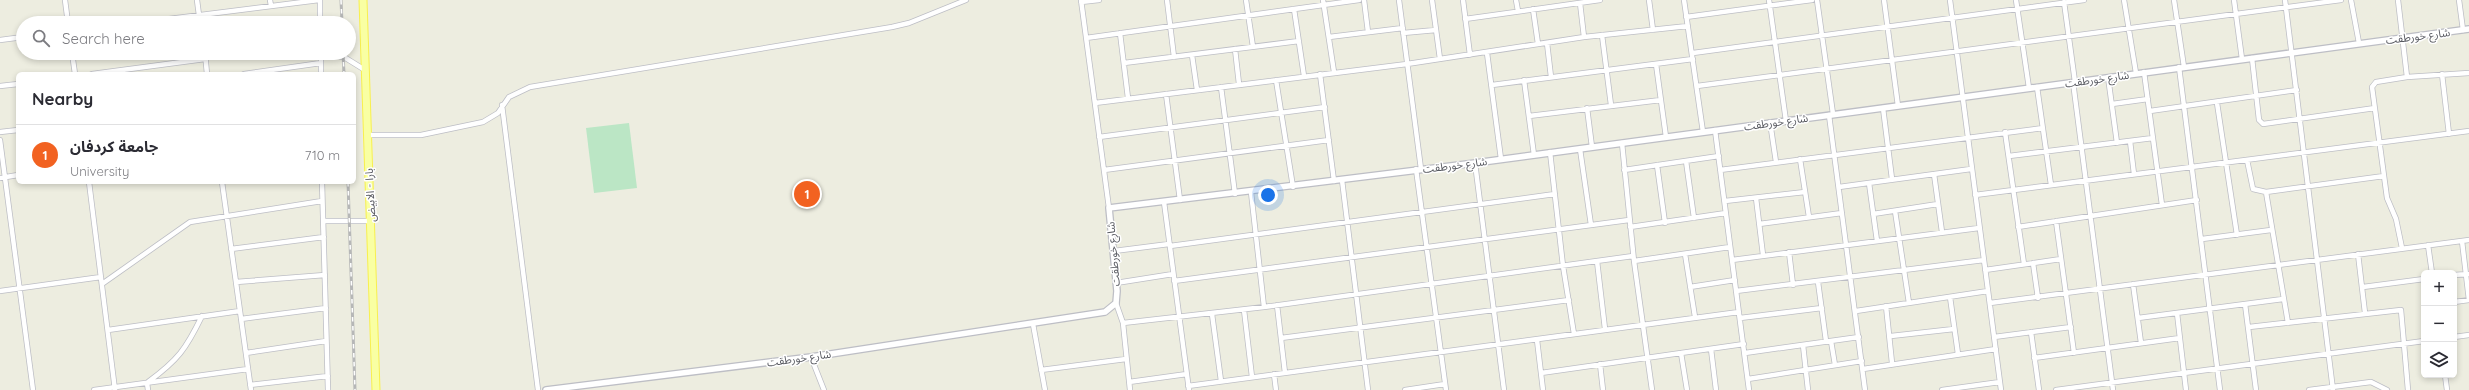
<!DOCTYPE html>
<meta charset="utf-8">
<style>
:root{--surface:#fff;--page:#f2f2f3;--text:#2b2b33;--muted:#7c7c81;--line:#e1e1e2;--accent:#f26221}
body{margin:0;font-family:Quicksand,"Noto Sans Arabic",sans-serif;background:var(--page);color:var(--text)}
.controls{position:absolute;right:12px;bottom:12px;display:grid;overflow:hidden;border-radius:6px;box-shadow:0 2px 6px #0003}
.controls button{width:36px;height:36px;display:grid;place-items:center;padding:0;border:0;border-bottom:1px solid var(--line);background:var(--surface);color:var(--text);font:20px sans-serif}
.you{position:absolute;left:1268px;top:195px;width:14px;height:14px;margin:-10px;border:3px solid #fff;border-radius:50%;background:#1a73e8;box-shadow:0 0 0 6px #1a73e833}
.badge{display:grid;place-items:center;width:26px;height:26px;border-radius:50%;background:var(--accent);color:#fff;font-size:13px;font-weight:700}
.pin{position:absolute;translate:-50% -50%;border:2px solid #fff;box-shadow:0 1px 4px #0006}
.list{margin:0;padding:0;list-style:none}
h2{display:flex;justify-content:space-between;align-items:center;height:52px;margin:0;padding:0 16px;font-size:17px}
h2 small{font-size:13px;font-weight:400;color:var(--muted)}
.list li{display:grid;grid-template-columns:26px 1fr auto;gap:12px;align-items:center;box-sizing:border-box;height:60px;padding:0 16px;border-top:1px solid var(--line)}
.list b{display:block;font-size:15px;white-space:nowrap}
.list p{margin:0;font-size:13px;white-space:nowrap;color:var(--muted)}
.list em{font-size:13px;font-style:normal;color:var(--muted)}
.icon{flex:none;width:22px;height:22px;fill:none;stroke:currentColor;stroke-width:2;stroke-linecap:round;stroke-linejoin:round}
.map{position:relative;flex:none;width:2469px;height:390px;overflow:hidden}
.search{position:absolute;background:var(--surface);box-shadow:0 2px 6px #0003;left:16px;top:16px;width:340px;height:44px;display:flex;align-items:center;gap:10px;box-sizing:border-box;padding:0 14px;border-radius:22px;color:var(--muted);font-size:15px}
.panel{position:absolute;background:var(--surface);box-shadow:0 2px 6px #0003;left:16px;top:72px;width:340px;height:112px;border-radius:6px}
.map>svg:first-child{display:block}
.green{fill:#bbe6c5}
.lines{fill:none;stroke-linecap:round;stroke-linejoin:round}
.minor-casing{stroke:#bdbec5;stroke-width:6}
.tertiary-casing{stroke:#bdbec5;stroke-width:8}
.primary-casing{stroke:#f8f04e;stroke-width:9}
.minor{stroke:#fff;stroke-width:4.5}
.tertiary{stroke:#fff;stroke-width:5.5}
.primary{stroke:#f9ffa3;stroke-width:7}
.rail-casing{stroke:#b6b7b7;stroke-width:3}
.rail{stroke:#fff;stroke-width:1.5;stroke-dasharray:4.5;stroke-linecap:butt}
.labels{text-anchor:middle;stroke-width:3;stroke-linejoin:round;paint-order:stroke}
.street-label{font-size:11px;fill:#595b62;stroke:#fff}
</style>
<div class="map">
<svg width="2469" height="390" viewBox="0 0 2469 390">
<rect width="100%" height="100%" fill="#edede0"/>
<path class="green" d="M629 123 637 188 594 193 586 128Z"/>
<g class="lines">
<defs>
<path id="minor" d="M65 0 68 23
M197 0 200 23
M270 0 271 6
M320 0V23
M1081 0 1109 208
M1167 0 1174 57
M1246 0 1253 47
M1323 0 1334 72
M1364 0 1368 32
M1399 0 1421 169
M1432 0 1440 59
M1463 0 1470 55
M1516 0 1518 11
M1649 0 1653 30
M1684 0 1703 132
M1769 0 1786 121
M1817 0 1833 114
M1884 0 1898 106
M1950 0 2001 390
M2016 0 2029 88
M2124 0 2136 73
M2174 0 2184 67
M2234 0 2242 59
M2285 0 2333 390
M2351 0 2359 43
M2398 0 2407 77
M2459 0 2463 30
M1081 2 1099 0
M2064 2 2075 82
M1580 3 1584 37
M1294 9 1304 76
M1533 9 1538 44
M1686 17 1812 0
M1465 19 1600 0
M137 23 319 0
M1120 33 1128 98
M1403 33 1436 30
M1602 35 1611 105
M1329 37 1403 28
M1086 38 1359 0
M0 40 23 37
M1547 43 1551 77
M1235 49 1239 84
M72 53 75 74
M205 53 207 74
M321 53V74
M1487 53 1501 159
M1693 53 2084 0
M321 54 344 57 365 70
M1192 55 1197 90
M2252 58 2259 120 2263 124 2375 108
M1124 63 1299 41
M1656 64 1666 137
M2179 67 2220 390
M2144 72 2162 205
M92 74 205 59
M244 74 321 63
M1320 74 1334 181
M2442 74 2449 134
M2108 77 2117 143
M1276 80 1293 187
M1524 80 1534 155
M2073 82 2113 390
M1492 85 1693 59
M0 86 18 84
M1697 86 2341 0
M1221 87 1235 194
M2037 87 2051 185
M1166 94 1180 200
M1095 103 1407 64 1584 37 1688 26
M2217 103 2237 235
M2112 104 2148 99
M502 105 538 390
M1587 108 1592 147
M1883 108 1892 179
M2150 111 2297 90
M1829 115 1865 390
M1529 116 1661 100
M1770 122 1776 162
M1715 130 1749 390
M0 132 18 130
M2005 132 2024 264
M367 135H421L483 122 498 113 509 97 530 87 892 27 909 23 966 0
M1099 137 1325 107
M0 140 33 390
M2130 141 2134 174
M1622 143 1634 261 1652 390
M1580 149 1591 225
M1550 152 1563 266 1574 334
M2009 156 2153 138
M1800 159 1809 217
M2247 160 2253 189 2266 192 2384 176
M1686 161 1694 218
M1475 163 1504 390
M1657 165 1665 223
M1416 169 1446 390
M1104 170 1329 140
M1624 170 1719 156
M1720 170 2043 128
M1934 174 1942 232
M0 178 18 175
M1342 180 1368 390
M89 182 115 390
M222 182 251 390
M322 182 328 390
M1869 183 1877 241
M1839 187 1971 169
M1251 192 1264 307
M2266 192 2288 323
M1975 195 2469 131
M1756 198 1763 255
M1725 201 1805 192
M1164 202 1189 390
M1895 211 1909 303
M1873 214 1938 204
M323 221H372
M2056 221 2074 353
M1759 224 1842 213
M1630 227 1726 213
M2018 227 2197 200
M2202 239 2271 230
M2462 241 2469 300
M2428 245 2432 273
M1170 246 1555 194
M2402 248 2396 219 2387 198 2372 87 2376 82 2407 77 2469 73
M231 249 324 237
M1114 251 1169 244
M1789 252 1793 285
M1685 254 1695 317
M2358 254 2365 313
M1732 260 1979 228
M1597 261 1605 329
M1634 261 1730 247
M2033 263 2038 298
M1985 270 2061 259
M2454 275 2468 274
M1174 281 1629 220
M236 282 325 275
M1818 282 1826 341
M1116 283 1173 274
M102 284 190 222 322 201
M2133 284 2141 343
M1690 287 1735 280
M2363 287 2424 279
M0 291 101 277
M1736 291 1984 260
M1950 297 1958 354
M2454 302 2469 300
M1116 303 1123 323 1130 390
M1990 303 2469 240
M2245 304 2256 390
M1277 305 1285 373
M1886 306 1892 363
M1244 310 1252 377
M1856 311 1988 291
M2177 313 2186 390
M1212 314 1221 381
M1740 318 1822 308
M2138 318 2283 299
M241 319 326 308
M1123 323 1264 307 1633 256
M1033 324 1045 390
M2249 327 2401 310 2408 390
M108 330 240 311
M2031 332 2039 390
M1891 336 1954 329
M1994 337 2071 327
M2454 337 2469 335
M1281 338 1569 300
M1537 340 1543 390
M1831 341 1835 365
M1803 345 1808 390
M1711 349 1716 390
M246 353 326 341
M1681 353 1687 390
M1745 353 1859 337
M811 357 824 390
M2034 358 2180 338
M1600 364 1603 390
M1863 369 1996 349
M1041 370 1126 359
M1541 373 1744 344
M1274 374 1276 390
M2445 375 2447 390
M1748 379 1862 361
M148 382C178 360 186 349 202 316
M1129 382 1187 374
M147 383 148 390
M250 385 328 376
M1188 386 1739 312
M94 390 248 369
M1405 390 1445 384
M1942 390 2000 382
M2056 390 2424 341
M2309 390 2371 382 2387 390"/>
<path id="tertiary" d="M546 390 811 357 1105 312 1116 303 1117 291 1109 208 1475 163 2469 29"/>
<path id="primary" d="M363 0 376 390"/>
</defs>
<use href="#minor" class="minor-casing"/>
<use href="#tertiary" class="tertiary-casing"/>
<use href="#primary" class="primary-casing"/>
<use href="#minor" class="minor"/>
<use href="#tertiary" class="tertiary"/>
<use href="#primary" class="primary"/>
<defs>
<path id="rail" d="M341 0 342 23
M343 53 344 74
M348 182 355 390"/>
</defs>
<use href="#rail" class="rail-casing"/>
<use href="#rail" class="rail"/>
</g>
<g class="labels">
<g class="street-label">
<text transform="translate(2418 36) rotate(-7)" y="4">شارع خورطقت</text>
<text transform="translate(2097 79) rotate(-8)" y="4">شارع خورطقت</text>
<text transform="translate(1776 122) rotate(-8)" y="4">شارع خورطقت</text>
<text transform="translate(1455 165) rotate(-7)" y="4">شارع خورطقت</text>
<text transform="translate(370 195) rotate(-93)" y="4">بارا - الابيض</text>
<text transform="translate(1113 254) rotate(-95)" y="4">شارع خورطقت</text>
<text transform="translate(799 358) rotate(-8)" y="4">شارع خورطقت</text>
</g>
</g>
</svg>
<div class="controls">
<button>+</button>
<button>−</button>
<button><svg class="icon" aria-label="layers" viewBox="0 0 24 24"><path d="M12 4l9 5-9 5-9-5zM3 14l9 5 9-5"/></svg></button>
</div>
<div class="you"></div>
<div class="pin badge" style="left:807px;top:194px">1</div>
<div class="search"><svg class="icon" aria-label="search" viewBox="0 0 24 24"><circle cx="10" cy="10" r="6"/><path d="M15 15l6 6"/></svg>Search here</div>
<section class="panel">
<h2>Nearby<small></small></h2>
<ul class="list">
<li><span class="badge">1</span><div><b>جامعة كردفان</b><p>University</p></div><em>710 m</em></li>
</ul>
</section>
</div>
